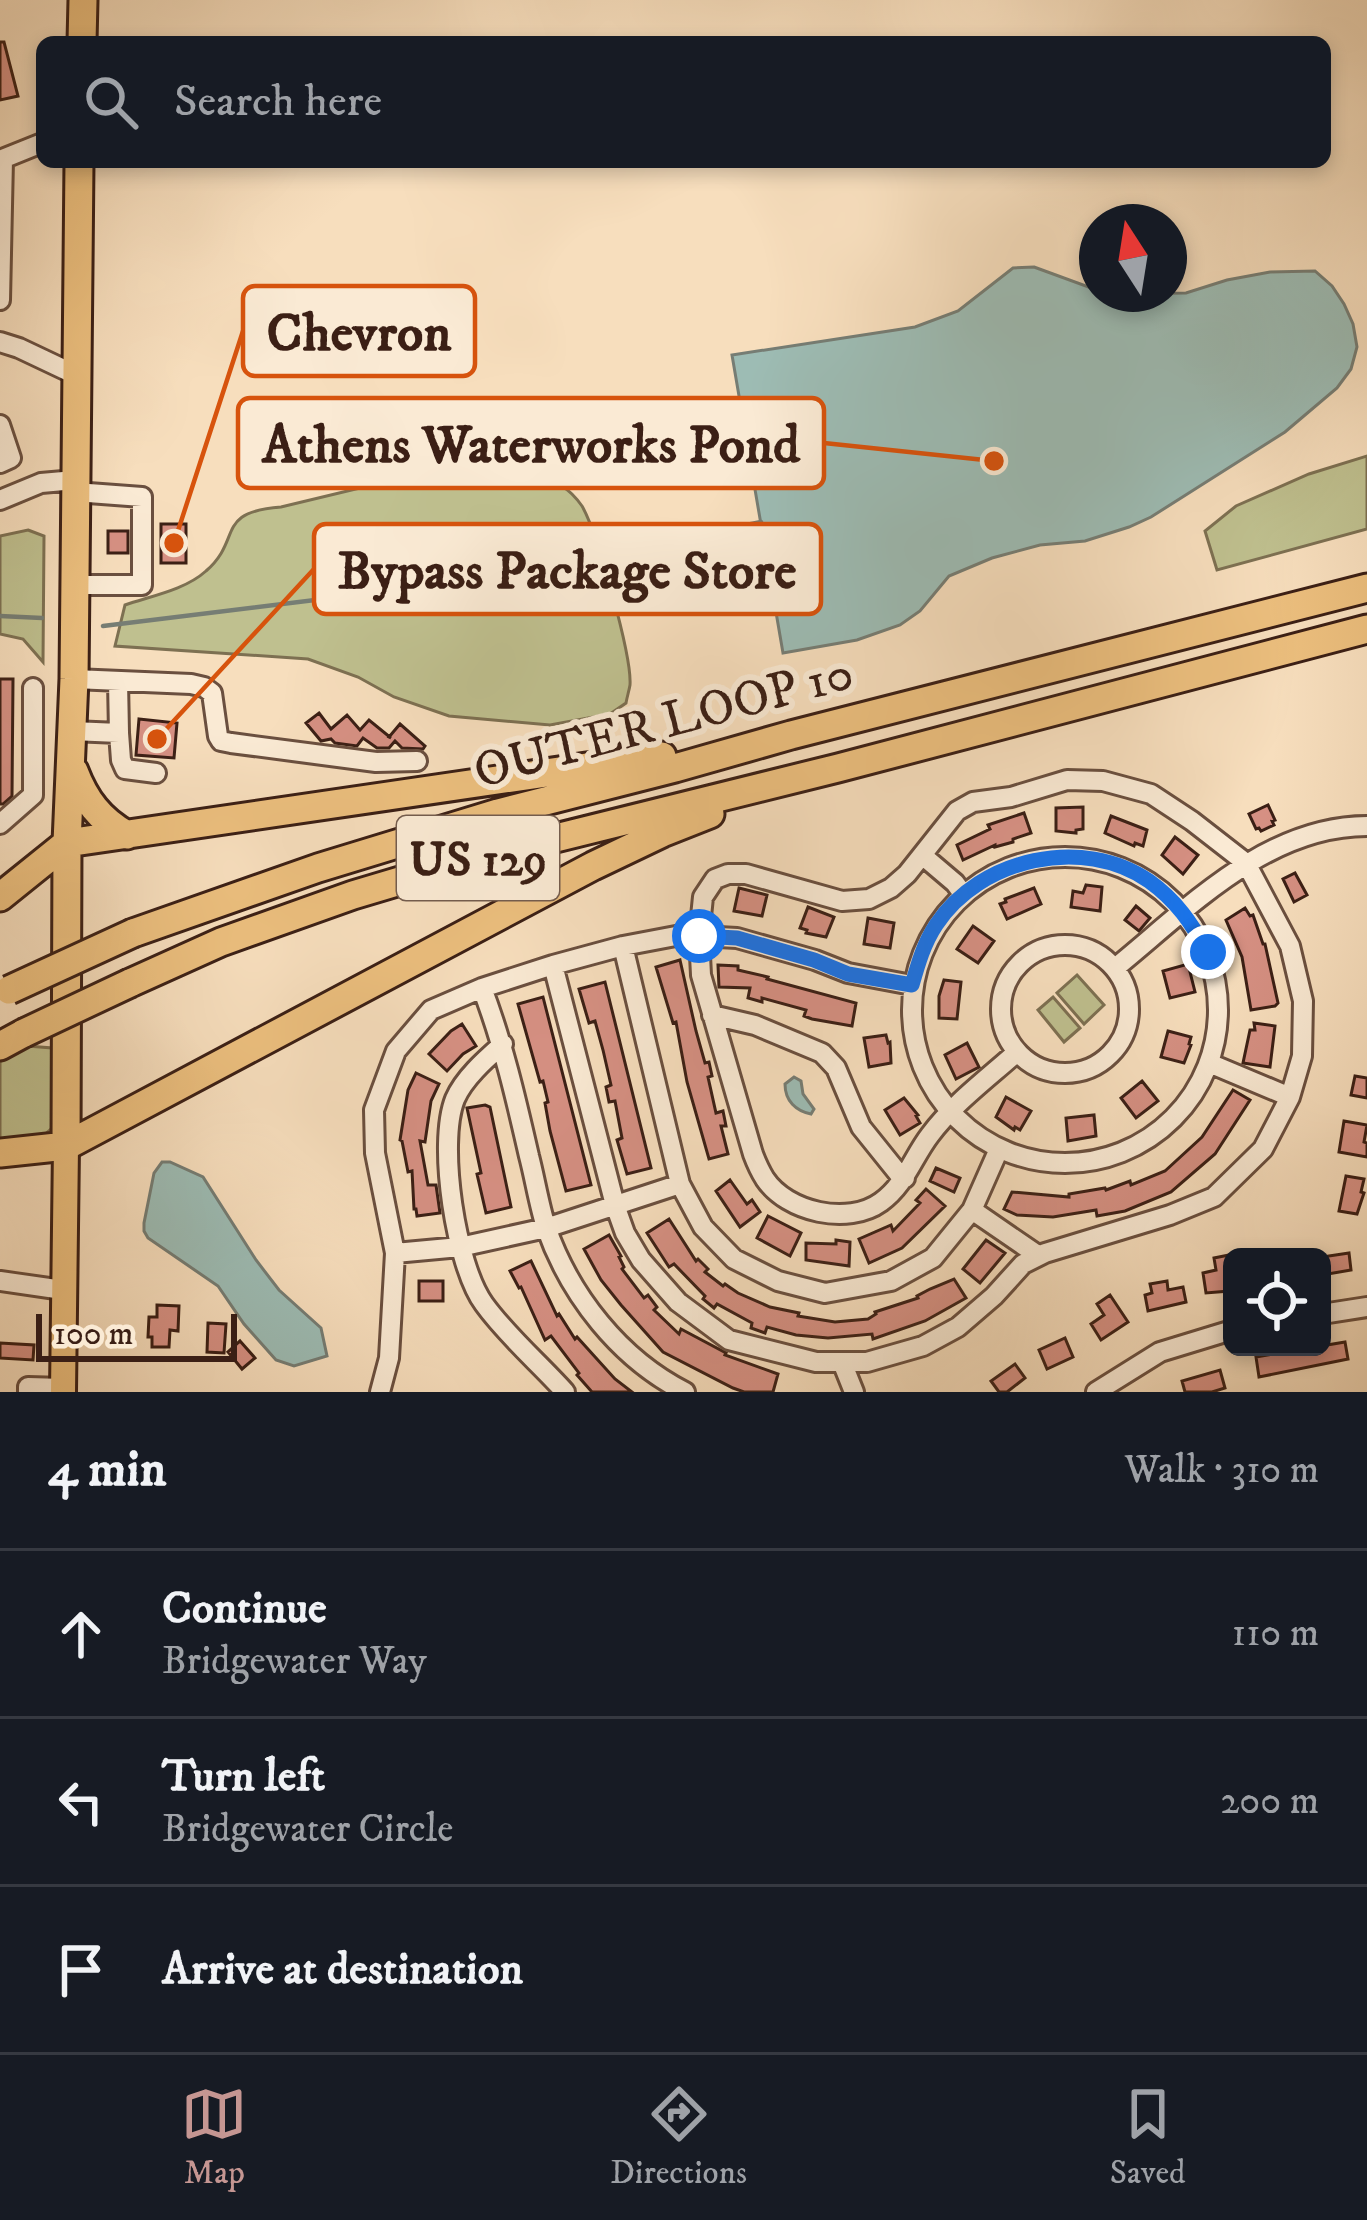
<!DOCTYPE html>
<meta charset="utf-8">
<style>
:root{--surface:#171b24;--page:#20242c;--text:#f1f3f6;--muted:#9ea1a6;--line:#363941;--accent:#c59692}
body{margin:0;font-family:"IM FELL DW Pica",serif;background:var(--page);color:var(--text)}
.controls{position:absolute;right:36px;bottom:36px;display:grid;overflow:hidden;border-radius:18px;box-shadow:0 6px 18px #0003}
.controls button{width:108px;height:108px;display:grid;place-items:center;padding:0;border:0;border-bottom:3px solid var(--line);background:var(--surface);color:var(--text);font:60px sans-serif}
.compass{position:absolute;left:1079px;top:204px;width:108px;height:108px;border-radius:50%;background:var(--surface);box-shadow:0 6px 18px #0003;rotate:348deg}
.scale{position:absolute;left:36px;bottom:30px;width:201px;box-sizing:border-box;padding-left:12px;border:6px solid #3b1f15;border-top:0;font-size:33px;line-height:42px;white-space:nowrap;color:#3b1f15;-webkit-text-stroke:9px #faead4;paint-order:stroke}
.stop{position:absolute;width:36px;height:36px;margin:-27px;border:9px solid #1a73e8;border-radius:50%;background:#fff}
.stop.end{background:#1a73e8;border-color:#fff;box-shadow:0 3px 12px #0008}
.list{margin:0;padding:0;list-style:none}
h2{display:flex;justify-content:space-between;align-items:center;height:156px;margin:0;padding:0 48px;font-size:51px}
h2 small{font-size:39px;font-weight:400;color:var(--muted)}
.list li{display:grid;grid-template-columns:78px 1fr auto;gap:36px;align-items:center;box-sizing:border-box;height:168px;padding:0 48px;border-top:3px solid var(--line)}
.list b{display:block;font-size:45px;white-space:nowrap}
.list p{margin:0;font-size:39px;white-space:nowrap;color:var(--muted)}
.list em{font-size:39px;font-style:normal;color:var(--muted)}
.icon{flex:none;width:66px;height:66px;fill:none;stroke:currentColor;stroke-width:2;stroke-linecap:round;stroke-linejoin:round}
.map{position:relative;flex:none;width:1367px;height:1392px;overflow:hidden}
.search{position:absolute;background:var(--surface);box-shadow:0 6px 18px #0003;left:36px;right:36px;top:36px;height:132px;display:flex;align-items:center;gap:30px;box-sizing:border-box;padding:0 42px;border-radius:18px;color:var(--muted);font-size:45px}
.sheet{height:660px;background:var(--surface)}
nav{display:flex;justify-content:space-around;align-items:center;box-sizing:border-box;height:168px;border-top:3px solid var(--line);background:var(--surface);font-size:33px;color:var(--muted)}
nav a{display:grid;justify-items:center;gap:6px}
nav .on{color:var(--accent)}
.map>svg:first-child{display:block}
.green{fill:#bfc08f;stroke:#7d7052;stroke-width:3}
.water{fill:#9dbcb4;stroke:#767d74;stroke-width:3}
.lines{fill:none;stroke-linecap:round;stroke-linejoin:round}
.stream{stroke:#767d74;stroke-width:4.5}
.building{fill:#d69083;stroke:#3b1f15;stroke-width:3}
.minor-casing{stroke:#6a4f3f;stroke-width:24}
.major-casing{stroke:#3b1f15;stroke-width:30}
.highway-casing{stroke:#3b1f15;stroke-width:33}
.minor{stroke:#faead4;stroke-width:18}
.major{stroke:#ecbf7e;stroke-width:24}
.highway{stroke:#ecbf7e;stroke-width:27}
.highway-bridge-casing{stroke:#3b1f15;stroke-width:33;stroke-linecap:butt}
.highway-bridge{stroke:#ecbf7e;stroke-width:27}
.route{stroke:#1a73e8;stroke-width:15}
.labels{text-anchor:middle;stroke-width:12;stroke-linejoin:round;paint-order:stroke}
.shield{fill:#faead4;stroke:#745c4e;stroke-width:3}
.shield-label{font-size:48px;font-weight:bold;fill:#3b1f15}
.street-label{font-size:51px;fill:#3b1f15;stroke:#faead4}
.leader{fill:none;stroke:#d7530d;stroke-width:4.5}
.callout-dot{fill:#d7530d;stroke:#faead4;stroke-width:4.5}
.callout{fill:#faead4;stroke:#d7530d;stroke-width:4.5}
.callout-label{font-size:54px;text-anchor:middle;font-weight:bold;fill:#3b1f15}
</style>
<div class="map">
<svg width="1367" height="1392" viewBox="0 0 1367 1392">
<rect width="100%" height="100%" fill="#f7debd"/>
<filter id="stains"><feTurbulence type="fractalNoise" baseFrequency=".00167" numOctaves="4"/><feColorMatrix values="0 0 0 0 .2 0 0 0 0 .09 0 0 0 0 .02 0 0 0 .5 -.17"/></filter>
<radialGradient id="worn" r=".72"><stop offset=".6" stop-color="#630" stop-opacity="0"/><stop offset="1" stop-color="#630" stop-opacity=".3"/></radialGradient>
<path class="green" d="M1367 456V529L1217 570 1205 531 1236 506 1309 474Z
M482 469C508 472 539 472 563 487 570 491 577 499 582 506 597 532 632 656 630 685 629 691 627 697 626 703L610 714 550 725 449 716 394 697 358 677 308 659 115 646 125 605C151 596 185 590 206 571 243 539 214 512 281 507L418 474Z
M28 530 44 536 43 662 23 639 0 634V536Z
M1077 975 1104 1005 1084 1024 1057 993Z
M1053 997 1080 1028 1064 1042 1038 1010Z
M27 1046 52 1048V1128L42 1137 0 1142V1059Z"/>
<path class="water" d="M1034 267 1097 290V294L1186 293 1227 280 1270 272 1315 271 1332 286 1344 304 1353 324 1357 347 1351 369 1337 388 1285 432 1151 517 1129 527 1085 541 1040 545 992 558 949 576 920 611 900 625 857 640 783 653 732 355 915 327 958 311 1013 268Z
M794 1077 801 1081 803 1094 814 1109 811 1114C796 1111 785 1101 785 1084Z
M162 1162H170L203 1177 256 1260 279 1290 321 1328 327 1356 294 1366 276 1360 244 1324 218 1286 148 1238 144 1231V1223L154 1173Z"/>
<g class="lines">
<path class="stream" d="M0 616 42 618
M103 626 486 579 761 522"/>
</g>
<path class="building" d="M0 42H4L18 96 0 100Z
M161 524H186V563H161Z
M108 531H128V553H108Z
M0 679H13L12 796 3 804H0Z
M319 713 331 729 347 715 360 730 369 720 391 738 389 737 400 724 425 746 423 749 402 748 395 741 389 748H377L363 738 357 746 335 743 331 739 321 741 306 723Z
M139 719 177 723 174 758 136 755Z
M1268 805 1275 820 1272 821 1274 825 1261 831 1259 828 1256 829 1249 814Z
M1083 807V829L1076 830V833L1056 831V808Z
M1024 813 1031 833 1013 839V842L995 847V845L963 860 957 845 990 829 988 825Z
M1111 816 1147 830 1143 846 1135 843 1134 846 1105 833Z
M1175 837 1198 855 1183 874 1162 855Z
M1295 873 1307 895 1294 902 1283 879Z
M1086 885 1102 887 1100 911 1071 907 1073 891 1083 893Z
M739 888 767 895 762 916 734 911Z
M1034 888 1041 904 1007 919 1000 904 1006 902 1005 899Z
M1136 906 1150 918 1139 931 1125 920Z
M808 907 834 917 826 937 806 933 807 930 800 928Z
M1245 908 1250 916 1253 915 1263 944H1265L1278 1003 1275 1006 1251 1010 1242 957 1226 920Z
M868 918 894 923 890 948 864 944Z
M973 926 994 941 978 963 957 949Z
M680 960 696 1031 705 1063 709 1062 712 1076 708 1077 716 1113 723 1111 726 1126H721L728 1154 709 1159 687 1082 676 1022 673 1023 656 967Z
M1188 964 1195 992 1170 998 1163 971Z
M718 965 738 966V970L768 977 767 979 856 1003 852 1026 812 1019 804 1016 806 1010 762 998V1002L748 998 750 988 719 987Z
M944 980 961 982 957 1019 939 1018V996Z
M605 982 651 1168 627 1174 617 1140 622 1138 615 1101 609 1102 606 1087 611 1085 603 1050 595 1021 589 1023 579 989Z
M543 997 591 1185 566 1191 550 1131 545 1103 548 1102 543 1081 540 1082 518 1004Z
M1254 1023 1275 1026 1270 1067 1243 1063 1250 1030H1255Z
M462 1024 476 1046 463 1054 447 1071 429 1054 451 1031Z
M1168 1031 1191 1037 1189 1044 1191 1045 1184 1063 1161 1057Z
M886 1035 888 1043 890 1042 891 1063 869 1067 864 1038Z
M967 1043 979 1067 956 1079 945 1055Z
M416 1073 439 1084 431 1101 425 1142 420 1141 428 1185H436L440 1213 417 1216 416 1209H414L412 1171 408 1172 402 1141 400 1140 408 1090Z
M1355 1076 1367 1078V1098L1351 1095Z
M1142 1081 1158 1101 1136 1118 1121 1098Z
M1233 1090 1250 1100 1215 1154 1171 1192 1125 1211 1097 1216 1096 1210 1053 1217 1017 1215 1004 1209 1012 1192 1069 1197V1194L1105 1188 1106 1190 1130 1181 1131 1185 1165 1171 1202 1137Z
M1006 1097 1031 1111 1020 1130 1015 1127 1014 1130 996 1117Z
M904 1098 918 1115 916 1116 920 1123 900 1135 885 1110Z
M485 1105 490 1107 511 1207 486 1213 477 1174 481 1173 467 1108Z
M1094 1115 1096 1136 1068 1141 1066 1118Z
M1344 1121 1367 1125 1364 1142 1367 1143V1157L1339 1152Z
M936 1168 960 1178 954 1192 930 1181Z
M1346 1176 1364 1179 1361 1192 1364 1193 1357 1214 1339 1211Z
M730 1180 747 1204 752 1200 760 1212 740 1227 716 1191Z
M926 1189 945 1206 902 1248 869 1263 859 1239 891 1225 893 1231 920 1203 916 1200Z
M768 1216 801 1233 790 1256 757 1238Z
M669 1219 696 1261 698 1259 708 1269 705 1272 723 1286 725 1284 738 1293 770 1307 799 1313 798 1316 835 1322 868 1319 876 1314 875 1312 918 1298 917 1296 930 1289 954 1279 966 1298 925 1321 873 1339 872 1334 828 1338 796 1335 767 1327 765 1333 751 1328 752 1323 717 1304 714 1308 703 1299 705 1296 674 1264 669 1267 647 1233Z
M609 1235 621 1256 619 1257 624 1267 622 1269 644 1298 648 1295 657 1307 654 1310 679 1334 681 1329 726 1353 725 1355 778 1374 773 1392H744L733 1388 663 1352 621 1305 601 1280 584 1249Z
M836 1240 850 1242 849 1266 806 1260V1243L836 1244Z
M986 1240 1005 1253 980 1283 963 1269Z
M1349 1253 1351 1270 1322 1275V1257Z
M1229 1255 1232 1263V1287L1229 1288V1291L1206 1293 1203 1273 1216 1270 1214 1258Z
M531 1261 557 1316 559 1314 575 1339 577 1337 615 1379 632 1392H592L577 1375 579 1373 551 1336 545 1340 521 1287 519 1288 510 1271Z
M419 1281H443V1301H419Z
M1167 1281 1168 1290 1183 1287 1186 1302 1148 1311 1145 1295 1152 1293 1150 1284Z
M1110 1295 1128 1322 1101 1340 1091 1324 1104 1315 1097 1304Z
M157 1305 179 1306 178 1331 170 1330 169 1347H152V1337H148L149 1317H157Z
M208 1323 226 1324 224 1353 207 1352Z
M1065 1338 1073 1357 1047 1369 1039 1350Z
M240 1341 255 1358 242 1369 228 1352Z
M1345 1342 1348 1359 1259 1377 1256 1357Z
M0 1343 34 1345 33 1360 0 1358Z
M1015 1364 1025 1378 1007 1392H999L991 1381Z
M1220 1370 1225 1388 1212 1392H1185L1182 1381Z"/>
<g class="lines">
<defs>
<path id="minor" d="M0 160 42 143
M0 300 3 159
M0 342 19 348 76 375
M0 425 11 458 0 463
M0 500 41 483 75 480
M74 585H142V497L75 492
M74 679 191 684 204 687 212 693 218 736 221 741 231 743 376 762 417 761
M72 731 119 733 118 681
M119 733 121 760 125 769 156 773
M0 824 33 795V688
M922 855 955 883 963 894
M912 1010a153 153 0 1 1 306 0a153 153 0 1 1-306 0Z
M1001 1009a64 64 0 1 1 128 0a64 64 0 1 1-128 0Z
M623 946 680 1184 703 1227 734 1259 778 1281 825 1293 891 1281 933 1258 972 1210 999 1149
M553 965 615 1205 625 1233 641 1260 678 1302 729 1340 816 1362H867L923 1346 958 1327 994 1296 1023 1264 1045 1253 1170 1215 1214 1197 1263 1149 1290 1097 1302 1056 1303 1001 1290 946 1246 863 1192 821 1151 794 1103 781 1067 780 1011 797 973 802 957 811 907 874 891 888 869 899 842 901 746 874H728L715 879 703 897 699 936 701 975 753 1154C756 1162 760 1171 765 1179 787 1212 848 1226 881 1202 905 1185 913 1157 930 1135 953 1104 988 1078 1017 1052
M1115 968C1189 908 1266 826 1367 826
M482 988C503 1043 516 1099 529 1156 535 1179 539 1205 546 1227 570 1296 620 1359 685 1392
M712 1015 755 1025 822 1053 836 1068 861 1127 898 1173 905 1178
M503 1044C486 1059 464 1078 455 1099 437 1144 456 1266 484 1304 507 1336 539 1363 565 1392
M1209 1063 1290 1097
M972 1210 1039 1256
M395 1253 460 1247 546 1228 680 1184
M0 1281 63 1290
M1322 1314 1367 1307
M842 1362 854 1392
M28 1392V1387L63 1388
M380 1392 389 1358 395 1253 375 1153 374 1110 396 1051 431 1010 482 988 553 965 623 946 681 935 737 938 815 960 848 973 912 985
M1096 1392 1160 1352 1232 1330"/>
<path id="major" d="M63 1392 66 1146"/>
<path id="highway" d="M82 42 83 0
M74 771C85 800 100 820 127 835
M0 897 67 843 662 756
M133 933 318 868 498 813 675 768 791 735 1367 588
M130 983 221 942 353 895 487 855 838 768 1367 629
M0 1046 24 1033
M66 1146 67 843 74 679 79 162
M0 1153 66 1146 593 866 662 833 710 814"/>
</defs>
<use href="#minor" class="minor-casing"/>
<use href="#major" class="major-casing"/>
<use href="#highway" class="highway-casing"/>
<use href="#minor" class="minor"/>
<use href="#major" class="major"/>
<use href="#highway" class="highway"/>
<defs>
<path id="highway-bridge" d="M9 990 133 933
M24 1033 130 983"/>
</defs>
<use href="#highway-bridge" class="highway-bridge-casing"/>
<use href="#highway-bridge" class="highway-bridge"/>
</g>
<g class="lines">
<path class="route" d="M699 936 737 938 814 960 848 974 912 985C918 964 924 943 936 925 980 858 1083 835 1149 881 1177 901 1191 923 1208 952"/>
</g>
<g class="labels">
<rect class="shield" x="397" y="816" width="162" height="84" rx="9"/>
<g class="shield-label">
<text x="478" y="875">US 129</text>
</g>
<g class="street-label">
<text transform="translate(663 720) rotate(-15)" y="18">OUTER LOOP 10</text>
</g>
</g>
<path class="leader" d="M174 543L243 331M994 461L824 443M157 739L314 569"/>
<g class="callout-dot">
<circle cx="174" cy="543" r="12"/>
<circle cx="994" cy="461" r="12"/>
<circle cx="157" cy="739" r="12"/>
</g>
<g class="callout">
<rect x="243" y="286" width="232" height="90" rx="12"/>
<rect x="238" y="398" width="586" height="90" rx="12"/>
<rect x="314" y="524" width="507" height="90" rx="12"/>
</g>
<g class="callout-label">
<text x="359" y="350">Chevron</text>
<text x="531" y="462">Athens Waterworks Pond</text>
<text x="567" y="588">Bypass Package Store</text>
</g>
<rect width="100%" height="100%" filter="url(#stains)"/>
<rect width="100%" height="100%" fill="url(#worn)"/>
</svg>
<div class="controls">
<button><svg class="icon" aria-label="locate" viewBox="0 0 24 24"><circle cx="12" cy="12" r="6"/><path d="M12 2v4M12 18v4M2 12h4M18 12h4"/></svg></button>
</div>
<svg class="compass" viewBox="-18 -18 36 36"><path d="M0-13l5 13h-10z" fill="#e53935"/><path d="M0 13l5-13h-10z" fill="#9ea1a6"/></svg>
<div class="scale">100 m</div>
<div class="stop" style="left:699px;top:936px"></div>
<div class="stop end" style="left:1208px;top:952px"></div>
<div class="search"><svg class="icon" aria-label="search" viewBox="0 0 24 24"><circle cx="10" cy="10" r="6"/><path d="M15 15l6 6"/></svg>Search here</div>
</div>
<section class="sheet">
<h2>4 min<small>Walk · 310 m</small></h2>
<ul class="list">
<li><svg class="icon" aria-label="ahead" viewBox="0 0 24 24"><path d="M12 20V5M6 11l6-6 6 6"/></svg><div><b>Continue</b><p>Bridgewater Way</p></div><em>110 m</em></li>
<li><svg class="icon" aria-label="left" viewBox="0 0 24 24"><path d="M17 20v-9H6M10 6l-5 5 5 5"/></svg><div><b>Turn left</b><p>Bridgewater Circle</p></div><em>200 m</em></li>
<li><svg class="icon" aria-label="arrive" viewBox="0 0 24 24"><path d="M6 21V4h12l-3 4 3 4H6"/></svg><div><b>Arrive at destination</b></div></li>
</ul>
</section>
<nav>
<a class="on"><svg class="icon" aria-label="map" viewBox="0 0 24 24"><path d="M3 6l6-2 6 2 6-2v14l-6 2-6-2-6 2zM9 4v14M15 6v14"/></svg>Map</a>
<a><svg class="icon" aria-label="directions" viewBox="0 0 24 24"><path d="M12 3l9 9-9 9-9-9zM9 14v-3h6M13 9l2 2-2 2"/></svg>Directions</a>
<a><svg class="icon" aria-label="saved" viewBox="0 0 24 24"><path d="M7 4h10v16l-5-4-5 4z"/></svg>Saved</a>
</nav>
